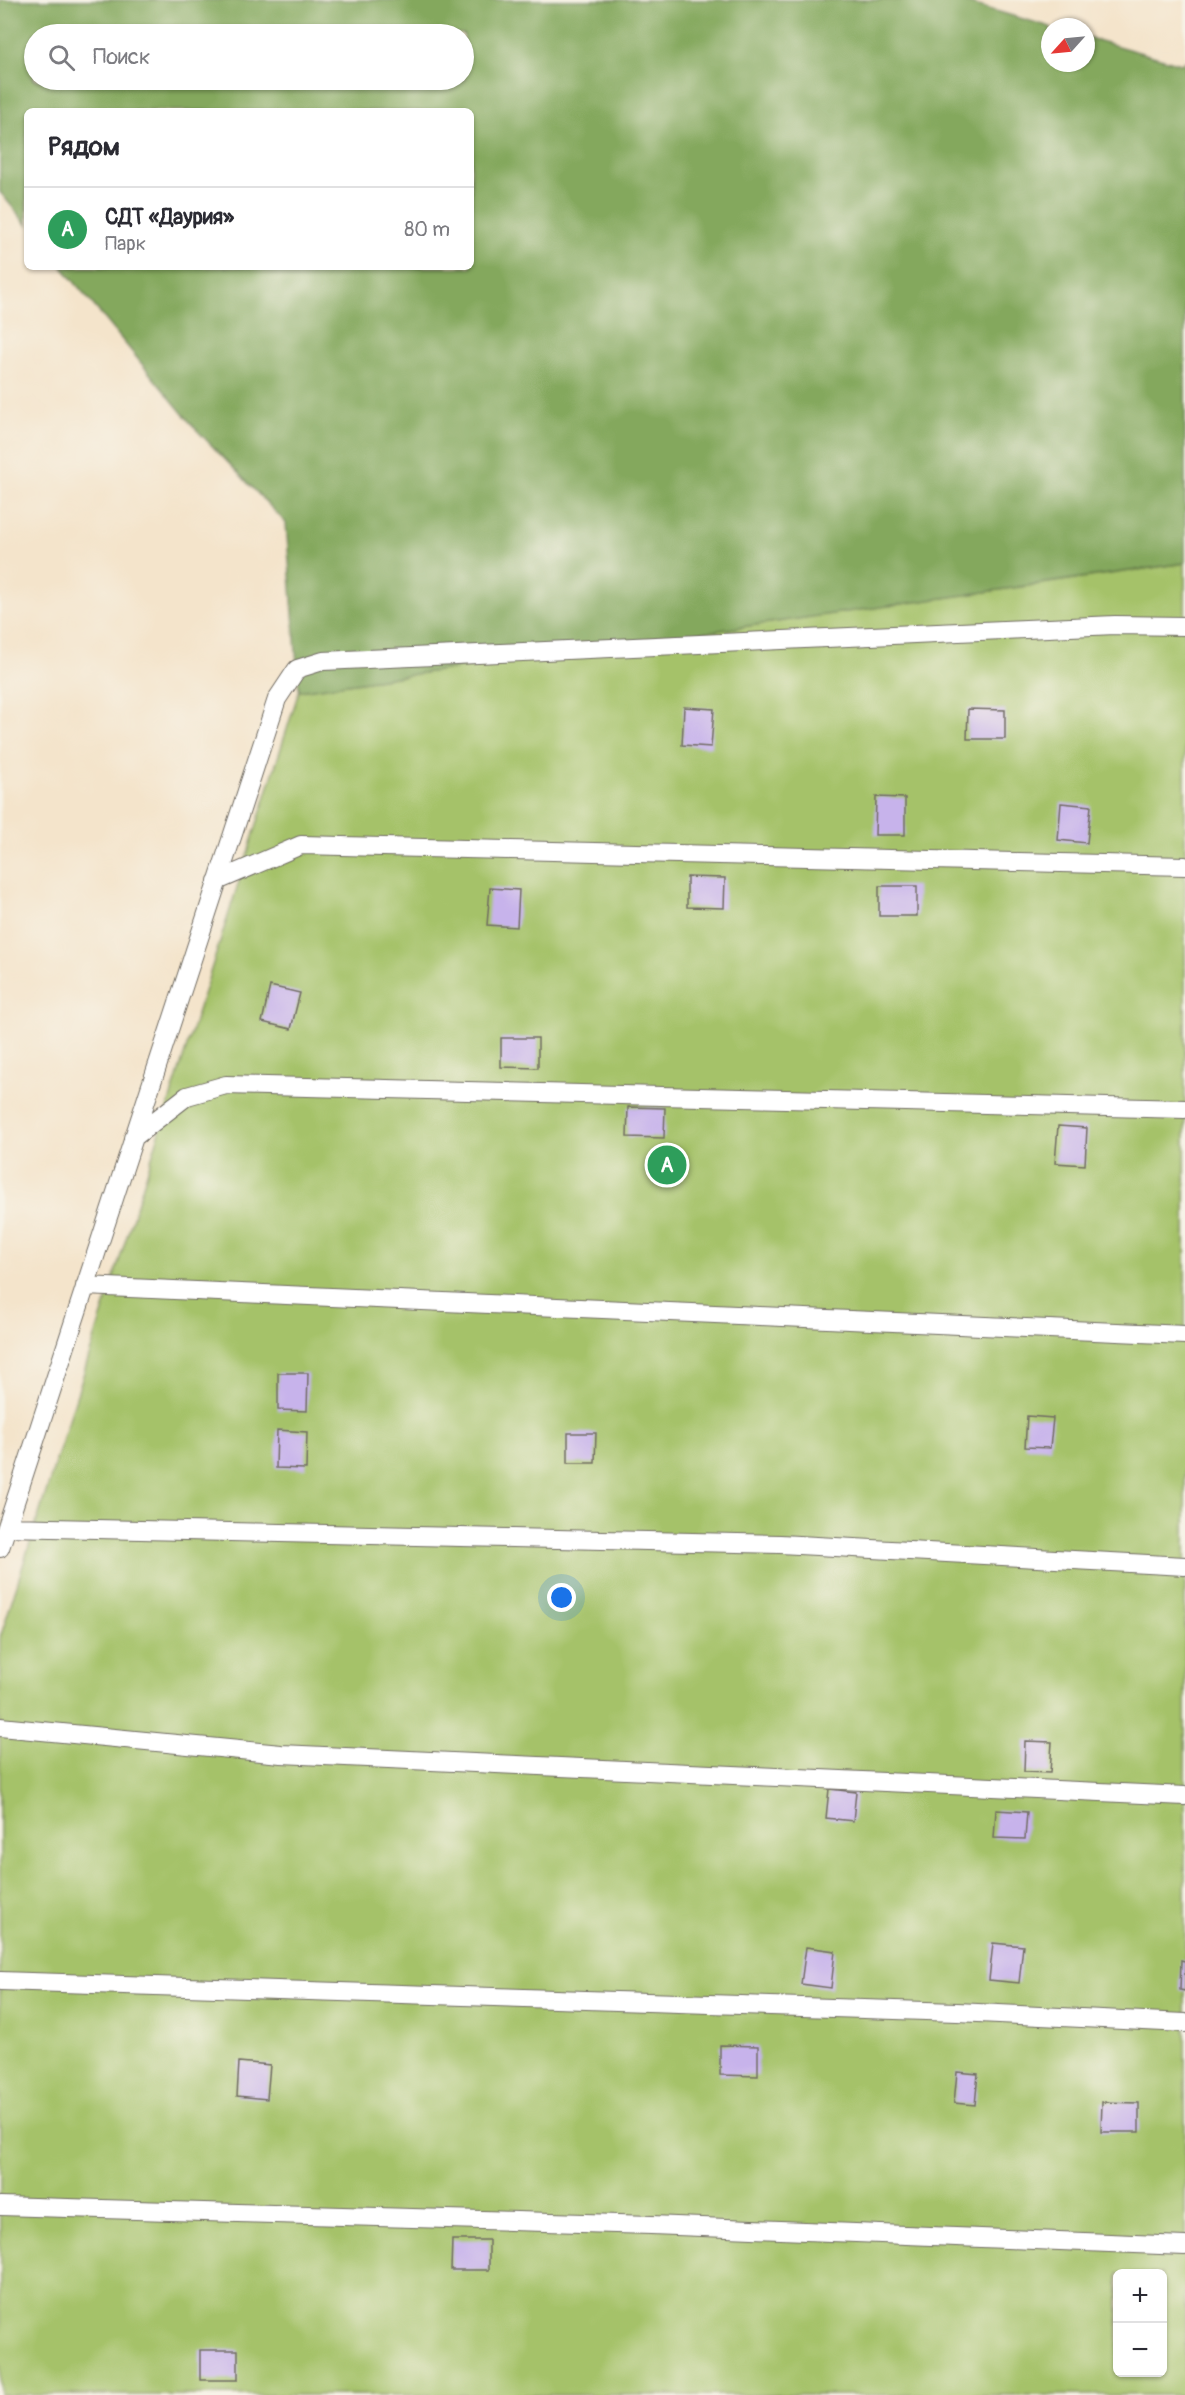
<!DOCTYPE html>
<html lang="ru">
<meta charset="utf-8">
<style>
:root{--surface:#fff;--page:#f2f2f3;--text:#2b2b33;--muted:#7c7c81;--line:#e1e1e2;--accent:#d1495b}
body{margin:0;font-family:Pangolin,sans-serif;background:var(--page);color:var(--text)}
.controls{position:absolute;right:18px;bottom:18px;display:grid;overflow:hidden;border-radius:9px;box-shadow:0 2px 4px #0004}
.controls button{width:54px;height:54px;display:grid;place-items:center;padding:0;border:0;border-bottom:2px solid var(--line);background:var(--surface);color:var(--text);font:30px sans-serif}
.compass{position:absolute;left:1041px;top:18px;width:54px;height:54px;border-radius:50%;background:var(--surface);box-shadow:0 2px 4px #0004;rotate:243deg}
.you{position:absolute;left:562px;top:1598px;width:21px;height:21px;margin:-15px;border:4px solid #fff;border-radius:50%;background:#1a73e8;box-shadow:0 0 0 9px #1a73e833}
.badge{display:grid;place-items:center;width:39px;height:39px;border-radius:50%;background:var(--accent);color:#fff;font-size:20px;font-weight:700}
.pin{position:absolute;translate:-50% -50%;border:3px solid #fff;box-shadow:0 2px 6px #0006}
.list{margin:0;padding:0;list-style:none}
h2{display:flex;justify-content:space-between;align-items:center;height:78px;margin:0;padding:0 24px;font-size:26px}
h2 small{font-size:20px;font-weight:400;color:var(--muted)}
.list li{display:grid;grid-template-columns:39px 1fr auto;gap:18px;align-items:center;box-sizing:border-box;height:84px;padding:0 24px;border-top:2px solid var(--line)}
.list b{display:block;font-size:22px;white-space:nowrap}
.list p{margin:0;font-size:20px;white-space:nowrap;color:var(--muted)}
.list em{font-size:20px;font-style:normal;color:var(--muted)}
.icon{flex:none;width:33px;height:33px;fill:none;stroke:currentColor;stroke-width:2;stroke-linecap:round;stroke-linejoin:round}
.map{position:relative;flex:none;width:1185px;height:2395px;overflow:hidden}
.search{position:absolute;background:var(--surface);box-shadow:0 2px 4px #0004;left:24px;top:24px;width:450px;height:66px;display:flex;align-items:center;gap:15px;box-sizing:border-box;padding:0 21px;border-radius:33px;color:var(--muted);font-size:22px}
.panel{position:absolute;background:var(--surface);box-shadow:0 2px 4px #0004;left:24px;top:108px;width:450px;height:162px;border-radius:9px}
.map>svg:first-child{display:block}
.green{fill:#a5c269;stroke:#68764a;stroke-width:1.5;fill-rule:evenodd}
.forest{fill:#84a85d;stroke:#586a44;stroke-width:1.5;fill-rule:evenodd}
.building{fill:#c7b3eb}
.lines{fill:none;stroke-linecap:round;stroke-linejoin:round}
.service-casing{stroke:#716c63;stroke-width:20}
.service{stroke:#fff;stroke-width:18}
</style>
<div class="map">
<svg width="1185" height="2395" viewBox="0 0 1185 2395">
<rect width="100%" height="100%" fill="#f7f3e8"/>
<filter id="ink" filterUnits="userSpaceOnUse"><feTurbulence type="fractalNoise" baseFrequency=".0167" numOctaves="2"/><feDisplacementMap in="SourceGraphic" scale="12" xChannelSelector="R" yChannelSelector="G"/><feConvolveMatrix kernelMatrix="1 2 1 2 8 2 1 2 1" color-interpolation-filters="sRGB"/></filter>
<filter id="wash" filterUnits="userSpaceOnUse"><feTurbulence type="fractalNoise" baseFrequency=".008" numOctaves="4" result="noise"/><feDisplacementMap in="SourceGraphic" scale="24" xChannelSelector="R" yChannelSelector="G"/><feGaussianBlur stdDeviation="1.35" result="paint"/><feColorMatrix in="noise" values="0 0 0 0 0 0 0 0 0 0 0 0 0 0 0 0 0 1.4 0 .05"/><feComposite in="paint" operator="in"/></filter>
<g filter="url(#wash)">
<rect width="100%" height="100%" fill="#f4e4cb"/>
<path class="green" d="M1185 563V2395H0V1638L299 691ZM1118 2274H1162V2372H1118Z"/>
<path class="forest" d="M0 0H958L1051 27 1050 63H1086V37L1181 64 1185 61V563L299 691 286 523 193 426 62 267H471V111H27V225L0 192ZM34 34H464V80H34Z"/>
<g id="blocks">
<path class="building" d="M684 707 714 709 711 747 682 745Z
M968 709 1005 710V739H967Z
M876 797 905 798V835H875Z
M1061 803 1091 806 1087 843 1058 840Z
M687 877 725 878 724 908 687 907Z
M879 886H917V916H879Z
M490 888 519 890 517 927 487 925Z
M270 986 300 993 291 1029 262 1022Z
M501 1038H538V1068L501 1067Z
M628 1107 665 1108 664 1138 627 1137Z
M1058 1126 1087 1128 1085 1165 1055 1163Z
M278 1373H308L307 1411 278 1410Z
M1027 1416 1053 1418 1050 1448 1025 1447Z
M277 1430 307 1432 306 1469 276 1468Z
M568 1433H596L595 1463H568Z
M1025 1741 1052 1742 1050 1773 1024 1772Z
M829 1789 856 1792 853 1821 826 1818Z
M996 1810 1027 1812 1025 1839 994 1838Z
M993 1943 1023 1946 1019 1983 989 1980Z
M806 1947 835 1951 831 1988 801 1984Z
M1181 1960 1185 1961V1991L1180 1990Z
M720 2045 758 2046V2076L720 2075Z
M239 2062 270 2065 267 2099 237 2096Z
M957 2072 978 2074 975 2105 954 2103Z
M1102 2102 1139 2103V2132H1101Z
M452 2240H489V2270H451Z
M200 2350H238V2380H200Z"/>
</g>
</g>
<g filter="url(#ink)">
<use href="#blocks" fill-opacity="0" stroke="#716c63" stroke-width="1.5"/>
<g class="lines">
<defs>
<path id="service" d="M217 881 301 845 1185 866
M133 1138 187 1096 226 1085 1185 1109
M85 1286 1185 1335
M7 1527 780 1544 1185 1566
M0 1548 277 699 297 669 323 661 1115 625 1185 626
M0 1727 281 1754 1185 1796
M0 1981 957 2012 1185 2023
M0 2206 651 2225 1185 2246"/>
</defs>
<use href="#service" class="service-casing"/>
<use href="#service" class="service"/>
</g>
</g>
</svg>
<div class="controls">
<button>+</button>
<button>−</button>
</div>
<svg class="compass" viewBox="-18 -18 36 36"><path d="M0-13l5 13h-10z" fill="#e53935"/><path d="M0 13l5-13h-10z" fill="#7c7c81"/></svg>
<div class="you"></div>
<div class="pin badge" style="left:667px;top:1165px;background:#2e9e5b">A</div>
<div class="search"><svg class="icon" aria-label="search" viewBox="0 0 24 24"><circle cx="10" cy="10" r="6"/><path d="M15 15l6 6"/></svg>Поиск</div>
<section class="panel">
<h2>Рядом<small></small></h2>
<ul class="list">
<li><span class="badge" style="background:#2e9e5b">A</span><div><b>СДТ «Даурия»</b><p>Парк</p></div><em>80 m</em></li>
</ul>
</section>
</div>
